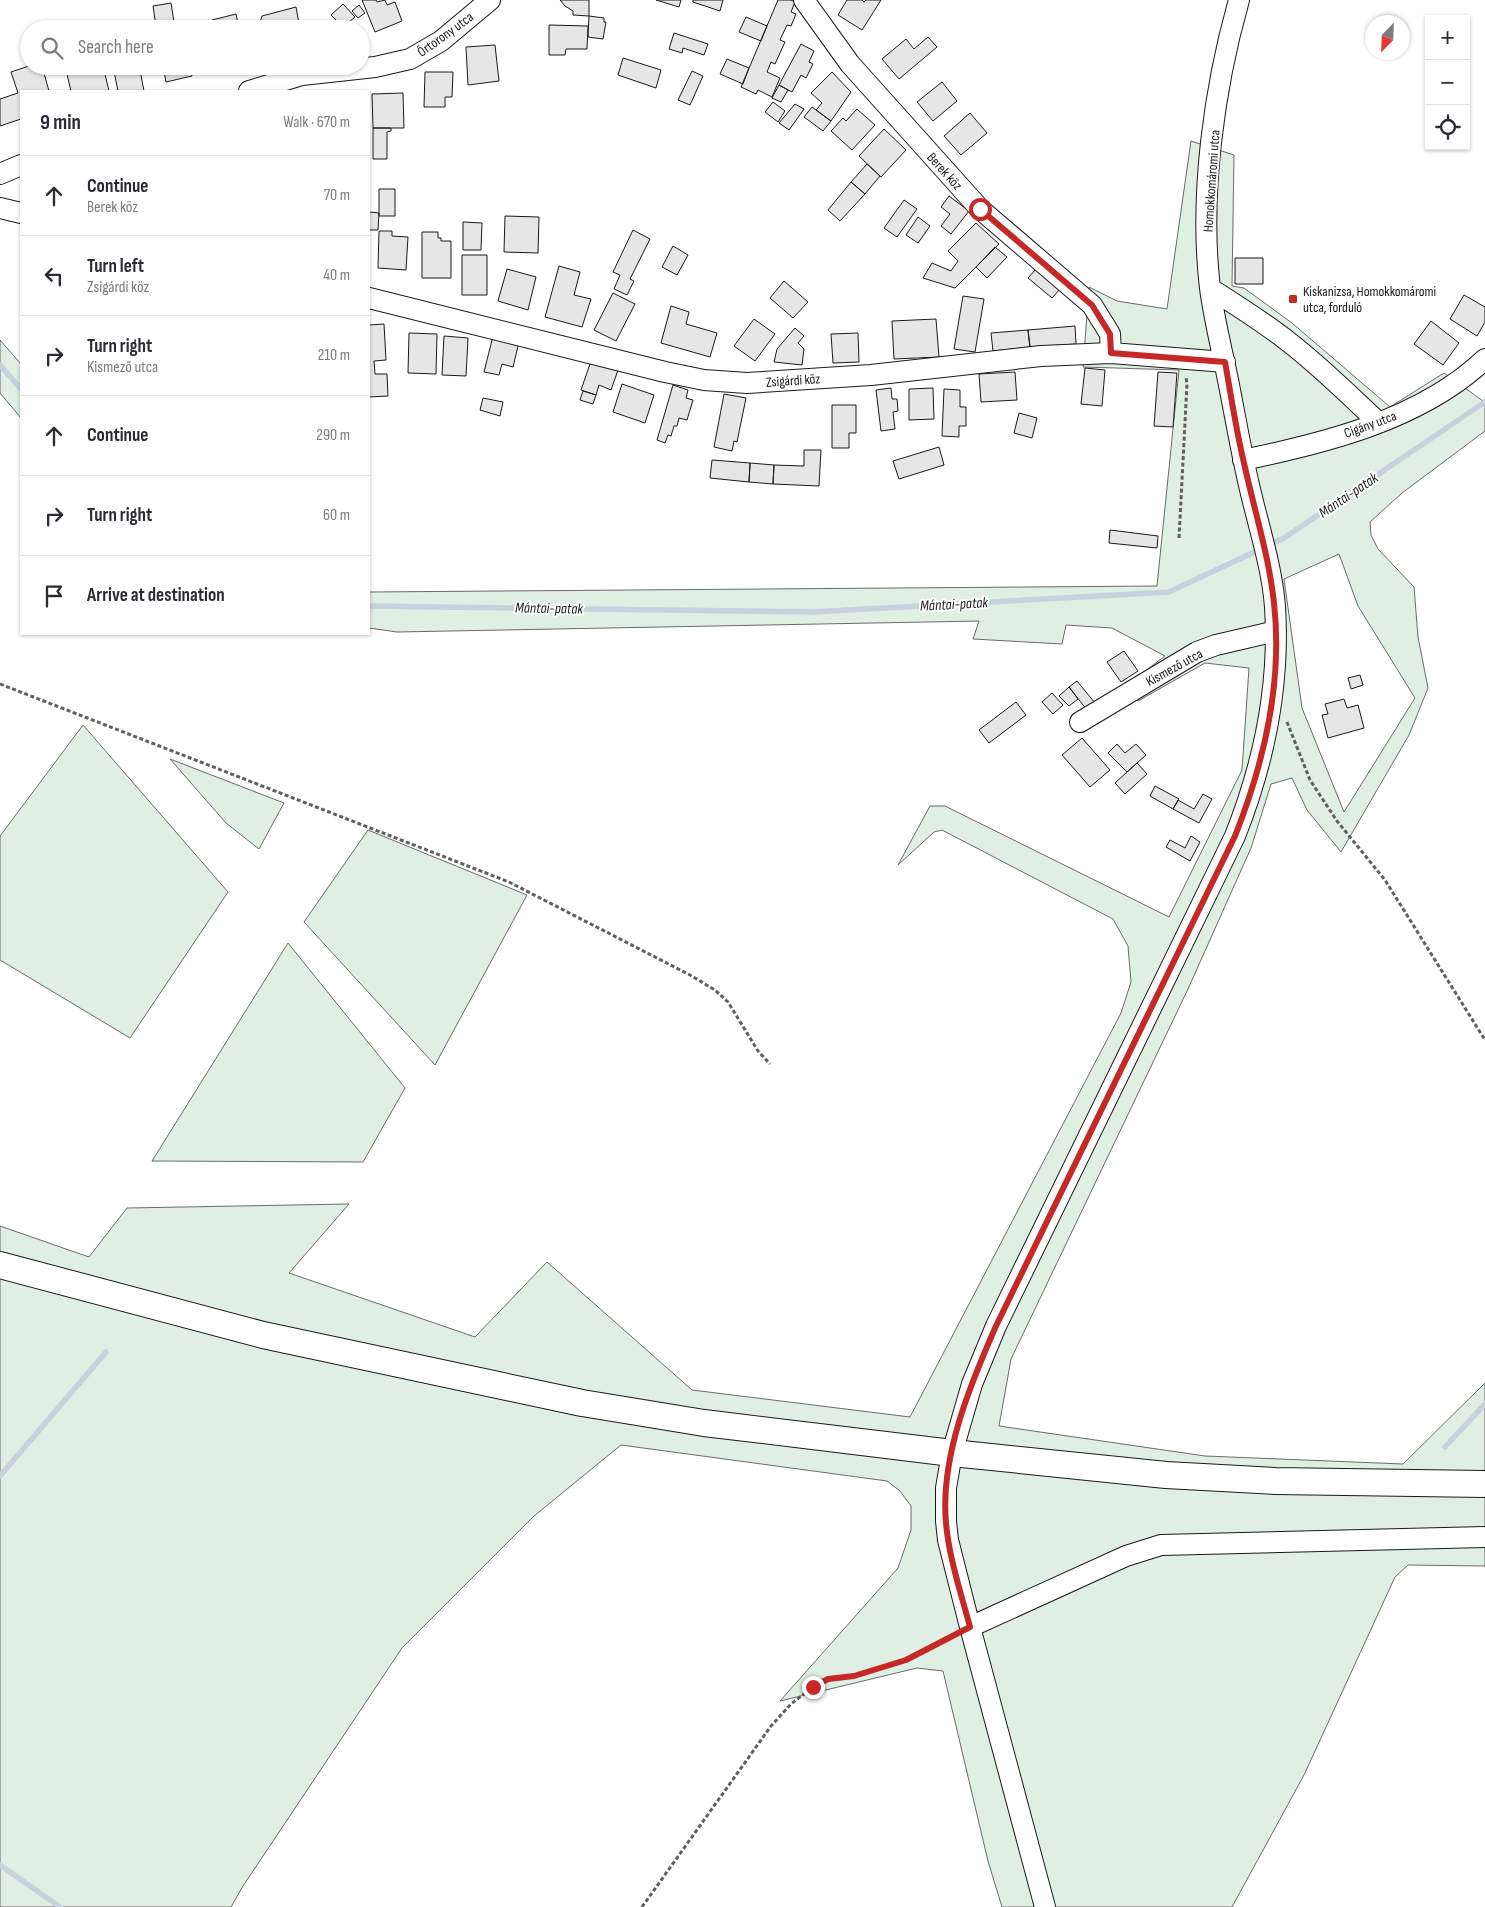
<!DOCTYPE html>
<meta charset="utf-8">
<style>
:root{--surface:#fff;--page:#f2f2f3;--text:#2b2b33;--muted:#7c7c81;--line:#e1e1e2}
body{margin:0;font-family:"Sofia Sans Condensed",sans-serif;background:var(--page);color:var(--text)}
.controls{position:absolute;right:15px;top:15px;display:grid;overflow:hidden;border-radius:0px;box-shadow:0 1px 4px #0004}
.controls button{width:45px;height:45px;display:grid;place-items:center;padding:0;border:0;border-bottom:1px solid var(--line);background:var(--surface);color:var(--text);font:25px sans-serif}
.compass{position:absolute;left:1365px;top:15px;width:45px;height:45px;border-radius:50%;background:var(--surface);box-shadow:0 1px 4px #0004;rotate:203deg}
.stop{position:absolute;width:15px;height:15px;margin:-11px;border:4px solid #c62828;border-radius:50%;background:#fff}
.stop.end{background:#c62828;border-color:#fff;box-shadow:0 1px 5px #0008}
.list{margin:0;padding:0;list-style:none}
h2{display:flex;justify-content:space-between;align-items:center;height:65px;margin:0;padding:0 20px;font-size:21px}
h2 small{font-size:16px;font-weight:400;color:var(--muted)}
.list li{display:grid;grid-template-columns:32px 1fr auto;gap:15px;align-items:center;box-sizing:border-box;height:80px;padding:0 20px;border-top:1px solid var(--line)}
.list b{display:block;font-size:19px;white-space:nowrap}
.list p{margin:0;font-size:16px;white-space:nowrap;color:var(--muted)}
.list em{font-size:16px;font-style:normal;color:var(--muted)}
.icon{flex:none;width:28px;height:28px;fill:none;stroke:currentColor;stroke-width:2;stroke-linecap:round;stroke-linejoin:round}
.map{position:relative;flex:none;width:1485px;height:1907px;overflow:hidden}
.search{position:absolute;background:var(--surface);box-shadow:0 1px 4px #0004;left:20px;top:20px;width:350px;height:55px;display:flex;align-items:center;gap:12px;box-sizing:border-box;padding:0 18px;border-radius:28px;color:var(--muted);font-size:19px}
.panel{position:absolute;background:var(--surface);box-shadow:0 1px 4px #0004;left:20px;top:90px;width:350px;height:545px;border-radius:0px}
.map>svg:first-child{display:block}
.green{fill:#e0efe3;stroke:#6a6a6a;fill-rule:evenodd}
.lines{fill:none;stroke-linecap:round;stroke-linejoin:round}
.stream{stroke:#c6d2dc;stroke-width:5.5}
.building{fill:#e6e6e6;stroke:#1a1a1a}
.minor-casing{stroke:#1a1a1a;stroke-width:22}
.major-casing{stroke:#1a1a1a;stroke-width:28}
.path{stroke:#5f5f5f;stroke-width:3;stroke-dasharray:4 2.5;stroke-linecap:butt}
.minor{stroke:#fff;stroke-width:20}
.major{stroke:#fff;stroke-width:26}
.route{stroke:#c62828;stroke-width:6}
.poi-dot{fill:#c62828;stroke:#fff;stroke-width:2}
.labels{text-anchor:middle;stroke-width:4;stroke-linejoin:round;paint-order:stroke}
.street-label{font-size:14px;fill:#1a1a1a;stroke:#fff}
.poi-label{font-size:14px;fill:#1a1a1a;stroke:#fff;text-anchor:start}
.water-label{font-size:15px;font-style:italic;fill:#1a1a1a;stroke:#fff}
</style>
<div class="map">
<svg width="1485" height="1907" viewBox="0 0 1485 1907">
<rect width="100%" height="100%" fill="#fff"/>
<path class="green" d="M1191 141 1234 155 1232 286 1244 288 1292 323 1390 407 1444 373 1483 401 1485 399V431L1402 493 1370 522 1371 535 1378 549 1414 587 1418 637 1428 688 1409 735 1341 852 1307 810 1292 778 1271 784 1251 848 1188 989 1011 1359 999 1426 1205 1456 1403 1464 1485 1383V1566L1408 1565 1395 1577 1304 1775 1232 1907H1002L988 1861 943 1671 917 1668 780 1701 898 1568 911 1530V1506L900 1491 887 1481 621 1445 534 1516 402 1648 243 1886 231 1907H0V1226L89 1257 127 1208 349 1204 289 1273 475 1337 547 1262 692 1390 910 1417 1121 1013 1131 982 1128 946 1113 919 942 830 934 832 898 865 930 806H945L1169 917 1242 770 1249 668 1205 663 1138 701 1124 687 1165 656 1112 628 1066 625 1062 644 973 639 979 621 397 632 369 628V592L1157 586 1179 370 1083 367 1089 287 1117 301 1167 309ZM1339 554 1358 606 1415 698 1344 812 1302 708 1284 579Z
M0 340 21 364V418L0 393Z
M83 725 228 892 130 1038 0 960V836Z
M170 759 284 803 259 849 226 823Z
M368 830 527 895 435 1065 304 922Z
M288 943 405 1088 363 1162 152 1161Z"/>
<g class="lines">
<path class="stream" d="M0 365 21 389
M369 606 813 612 1169 592 1284 538 1485 402
M1445 1447 1485 1404
M0 1476 106 1352
M0 1865 60 1907"/>
</g>
<path class="building" d="M362 0H376L377 2 385 0 387 5 395 2 402 21 375 32Z
M560 0H589V16L573 15V11L565 6Z
M656 0H681L679 7Z
M693 0H723L720 11 693 2Z
M778 0H791L795 2 791 12 796 14 791 26 787 25 780 40 785 42 775 64 771 62 767 72 780 78 772 97 758 90 756 94 741 87Z
M847 0H862L864 2 866 0H881L862 30 838 15Z
M171 3 174 22 156 26 153 6Z
M343 4 355 17 343 27 331 15Z
M359 5 365 13 358 18 352 11Z
M296 7 300 29H258L262 16Z
M236 14 239 29H204L203 27 213 25 212 20Z
M589 16 604 18V22H606L603 39 588 37Z
M746 17 767 26 761 41 739 32Z
M549 25 588 26 587 49H566L565 55H549Z
M674 33 708 44 704 55 683 48 682 53 669 49Z
M928 37 937 47 899 79 882 59 906 39 914 49Z
M801 44 814 51 809 62 813 64 806 78 801 75 792 92 779 85Z
M495 45 499 81 468 85 466 47Z
M623 58 661 70 656 88 618 75Z
M727 59 749 68 743 84 720 74Z
M29 66H42L49 91H21V119L0 126V99L18 93 11 72Z
M65 66H103L109 91H71Z
M113 66H146V68L140 70 144 91H118Z
M163 66H190L192 76 166 82Z
M692 71 703 76 690 105 678 100Z
M425 72H453L452 97H445V107H424Z
M832 72 851 92 831 121 816 110 822 103 811 93Z
M942 82 957 101 933 121 917 102Z
M779 85 788 90 781 102 772 98Z
M403 93 404 128H373L372 94Z
M773 102 785 111 778 122 765 112Z
M795 104 804 109 789 130 779 123Z
M812 107 831 121 823 131 804 117Z
M857 109 875 125 852 150 831 131 843 118 846 121Z
M970 113 987 133 961 155 944 136Z
M373 128H391V131L387 132V159H373Z
M884 129 906 150 881 177 859 156Z
M867 164 880 176 865 194 851 182Z
M851 182 865 194 840 221 828 210Z
M379 189H395V216H379Z
M949 196 969 211 951 234 941 226 950 214 941 207Z
M904 200 917 209 897 237 884 228Z
M369 212 379 213 378 230H369Z
M505 216 539 217 538 253 504 252Z
M918 217 930 226 918 243 906 235Z
M463 222 482 223 481 250H463Z
M976 223 999 244 955 288 923 278 932 263 951 271 958 261 948 251Z
M633 230 650 239 630 279 634 281 627 295 614 289 620 275 613 272Z
M379 231H392V236L408 237 406 270 378 268Z
M422 232H438V238H441V241H451V278H422Z
M673 246 688 255 677 275 662 267Z
M995 247 1007 257 987 278 976 267Z
M462 255H487V295H462Z
M1235 258H1263V284H1235Z
M559 266 580 272 574 295 591 299 582 327 545 317Z
M507 269 536 277 528 310 498 301Z
M1036 269 1060 289 1052 298 1028 278Z
M784 281 808 302 793 318 770 298Z
M613 293 635 304 616 341 594 330Z
M1464 295 1485 307V322L1477 336 1450 319Z
M963 296 984 299 975 352 954 349Z
M671 306 689 312 686 324 717 333 710 357 661 343Z
M754 319 775 334 755 361 734 346Z
M936 319 939 357 894 359 892 321Z
M1431 321 1459 343 1443 365 1414 344Z
M384 324 386 360 374 361 375 374H387L388 396 369 397V325Z
M1075 326 1076 344 1030 347 1028 330Z
M795 328 804 336 798 343 804 349 802 365 774 362 777 349Z
M1028 330 1030 347 993 351 991 333Z
M409 333 437 334 436 374 408 373Z
M858 333 859 362 833 363 831 334Z
M444 336 468 338 466 376 442 375Z
M493 336 519 342 513 367 502 364 499 375 484 372Z
M591 361 618 370 611 390 599 385 596 395 581 390Z
M1085 368 1105 370 1102 406 1081 404Z
M1015 372 1017 400 981 402 979 374Z
M1158 372 1177 373 1173 427 1154 426Z
M622 384 654 395 645 423 613 412Z
M673 385 688 390 686 398 693 400 687 420 679 418 677 426H674L671 436 668 435 665 443 657 440Z
M891 388 892 399H897L898 411 893 412 895 429 881 431 876 390Z
M933 388 934 419 909 420V389Z
M944 389 960 390V407H966V426H959V437L942 436Z
M583 391 596 395 593 404 580 400Z
M724 394 746 398 737 442 734 441 732 451 714 447Z
M483 398 503 402 500 416 480 410Z
M832 405H856V433H849V448H832Z
M1019 413 1037 418 1032 438 1014 433Z
M939 447 944 465 899 479 893 461Z
M804 450H821L819 486 773 484 774 465 804 466Z
M712 460 750 463 749 482 710 478Z
M750 463 774 465 773 484 749 482Z
M1110 530 1158 536 1157 548 1109 543Z
M1124 651 1138 671 1121 682 1107 662Z
M1360 675 1363 685 1351 689 1348 678Z
M1077 681 1095 703 1087 710 1069 687Z
M1069 687 1078 699 1069 706 1059 696Z
M1052 693 1063 705 1053 714 1042 702Z
M1344 699 1347 708 1358 705 1364 728 1328 738 1322 715 1328 714 1325 704Z
M1016 702 1026 715 989 743 979 730Z
M1082 738 1110 770 1090 787 1062 755Z
M1117 744 1125 753 1136 744 1146 755 1127 772 1108 753Z
M1137 763 1147 774 1125 794 1115 783Z
M1155 786 1179 799 1173 809 1150 796Z
M1203 794 1212 799 1199 823 1173 809 1178 800 1194 809Z
M1191 836 1200 842 1190 861 1166 847 1170 840 1185 848Z"/>
<g class="lines">
<defs>
<path id="minor" d="M804 0 850 64 980 209 1092 305 1110 334 1111 353
M249 91 302 75 375 67 410 59 441 41 490 0
M0 174 21 165
M0 208 21 213
M1211 289C1238 306 1265 323 1290 343 1321 367 1349 395 1378 422
M369 298 665 372 704 380 747 383 871 375 1041 356 1111 353 1225 362
M1243 460C1326 443 1422 419 1485 359
M1080 722 1197 652 1216 645 1276 631
M970 1627 1126 1556 1161 1545 1485 1537
M1045 1907 970 1627 948 1540 946 1521V1488L952 1453 972 1384 996 1326 1235 836C1264 763 1280 686 1275 607 1272 566 1258 525 1249 485 1241 451 1235 415 1228 380 1222 350 1214 319 1210 288 1199 196 1214 88 1239 0"/>
<path id="major" d="M0 1265 263 1335 582 1403 704 1423 952 1453 1166 1475 1275 1481 1485 1484"/>
</defs>
<use href="#minor" class="minor-casing"/>
<use href="#major" class="major-casing"/>
<path class="path" d="M1179 538 1187 384 1186 377
M0 684 509 882 690 975 715 990 728 1002 758 1051 770 1064
M1287 722 1310 780 1337 821 1385 880 1485 1040
M642 1907 771 1726 791 1704 813 1687 828 1679 854 1676 906 1660 954 1636"/>
<use href="#minor" class="minor"/>
<use href="#major" class="major"/>
</g>
<g class="lines">
<path class="route" d="M813 1687 828 1679 854 1676 906 1660 970 1627C961 1593 949 1558 946 1523 940 1457 970 1385 996 1326L1235 836C1264 763 1283 683 1274 603 1269 556 1254 509 1244 463 1236 430 1231 395 1225 362L1111 353 1110 334 1092 305 980 209"/>
</g>
<rect class="poi-dot" x="1288" y="294" width="10" height="10" rx="2.5"/>
<g class="labels">
<g class="street-label">
<text transform="translate(445 34) rotate(-36)" y="5">Őrtorony utca</text>
<text transform="translate(945 171) rotate(48)" y="5">Berek köz</text>
<text transform="translate(1211 181) rotate(-86)" y="5">Homokkomáromi utca</text>
<text transform="translate(793 380) rotate(-4)" y="5">Zsigárdi köz</text>
<text transform="translate(1370 424) rotate(-20)" y="5">Cigány utca</text>
<text transform="translate(1174 667) rotate(-29)" y="5">Kismező utca</text>
</g>
<g class="poi-label">
<text x="1303" y="296">Kiskanizsa, Homokkomáromi<tspan x="1303" dy="16">utca, forduló</tspan></text>
</g>
<g class="water-label">
<text transform="translate(1348 495) rotate(-34)" y="5">Mántai-patak</text>
<text transform="translate(954 604) rotate(-3)" y="5">Mántai-patak</text>
<text transform="translate(549 608) rotate(1)" y="5">Mántai-patak</text>
</g>
</g>
</svg>
<div class="controls">
<button>+</button>
<button>−</button>
<button><svg class="icon" aria-label="locate" viewBox="0 0 24 24"><circle cx="12" cy="12" r="6"/><path d="M12 2v4M12 18v4M2 12h4M18 12h4"/></svg></button>
</div>
<svg class="compass" viewBox="-18 -18 36 36"><path d="M0-13l5 13h-10z" fill="#e53935"/><path d="M0 13l5-13h-10z" fill="#7c7c81"/></svg>
<div class="stop" style="left:980px;top:209px"></div>
<div class="stop end" style="left:813px;top:1687px"></div>
<div class="search"><svg class="icon" aria-label="search" viewBox="0 0 24 24"><circle cx="10" cy="10" r="6"/><path d="M15 15l6 6"/></svg>Search here</div>
<section class="panel">
<h2>9 min<small>Walk · 670 m</small></h2>
<ul class="list">
<li><svg class="icon" aria-label="ahead" viewBox="0 0 24 24"><path d="M12 20V5M6 11l6-6 6 6"/></svg><div><b>Continue</b><p>Berek köz</p></div><em>70 m</em></li>
<li><svg class="icon" aria-label="left" viewBox="0 0 24 24"><path d="M17 20v-9H6M10 6l-5 5 5 5"/></svg><div><b>Turn left</b><p>Zsigárdi köz</p></div><em>40 m</em></li>
<li><svg class="icon" aria-label="right" viewBox="0 0 24 24"><path d="M7 20v-9h11M14 6l5 5-5 5"/></svg><div><b>Turn right</b><p>Kismező utca</p></div><em>210 m</em></li>
<li><svg class="icon" aria-label="ahead" viewBox="0 0 24 24"><path d="M12 20V5M6 11l6-6 6 6"/></svg><div><b>Continue</b></div><em>290 m</em></li>
<li><svg class="icon" aria-label="right" viewBox="0 0 24 24"><path d="M7 20v-9h11M14 6l5 5-5 5"/></svg><div><b>Turn right</b></div><em>60 m</em></li>
<li><svg class="icon" aria-label="arrive" viewBox="0 0 24 24"><path d="M6 21V4h12l-3 4 3 4H6"/></svg><div><b>Arrive at destination</b></div></li>
</ul>
</section>
</div>
